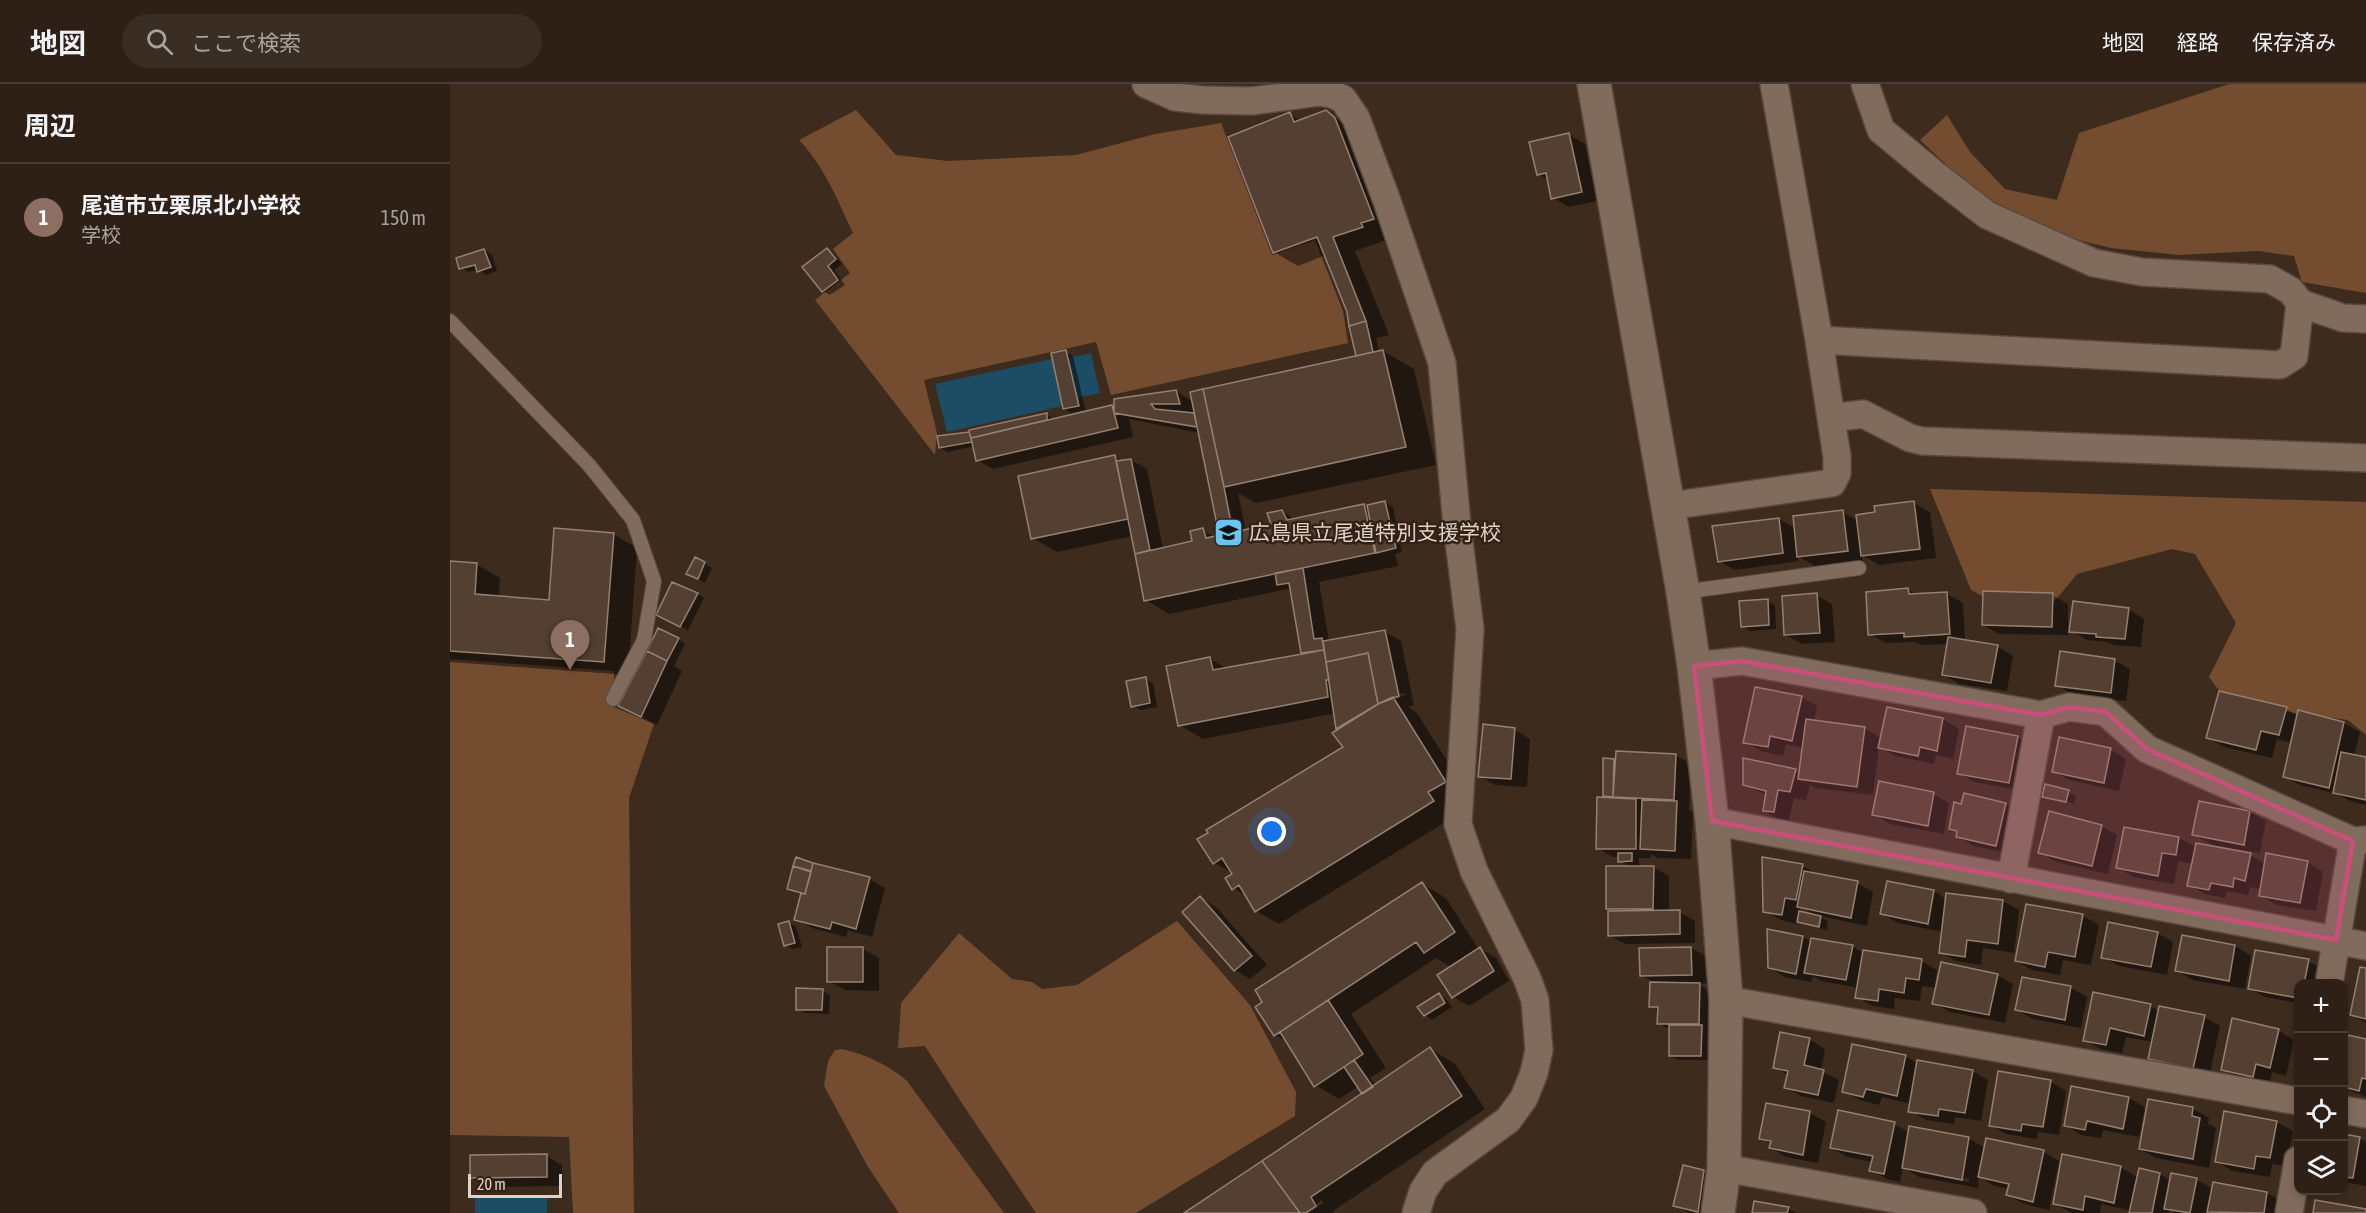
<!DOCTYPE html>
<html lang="ja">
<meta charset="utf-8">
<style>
:root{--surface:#2e2016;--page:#3a2d23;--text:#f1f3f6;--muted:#a7a3a1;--line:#493e35;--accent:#8c9099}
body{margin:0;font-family:"Asap Condensed","Noto Sans JP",sans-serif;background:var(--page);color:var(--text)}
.controls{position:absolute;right:18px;bottom:18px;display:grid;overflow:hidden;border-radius:12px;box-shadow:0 3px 9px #0003}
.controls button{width:54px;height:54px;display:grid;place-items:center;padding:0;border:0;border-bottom:2px solid var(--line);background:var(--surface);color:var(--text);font:30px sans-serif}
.scale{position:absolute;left:18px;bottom:15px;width:94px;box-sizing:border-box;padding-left:6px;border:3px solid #ded2ca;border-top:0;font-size:16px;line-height:21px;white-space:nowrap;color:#ded2ca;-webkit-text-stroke:4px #332114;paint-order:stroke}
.you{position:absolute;left:822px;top:748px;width:21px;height:21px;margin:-15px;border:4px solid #fff;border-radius:50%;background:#1a73e8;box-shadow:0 0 0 9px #1a73e833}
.badge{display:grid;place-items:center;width:39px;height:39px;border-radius:50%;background:var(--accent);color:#fff;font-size:20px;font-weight:700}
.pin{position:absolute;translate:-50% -50px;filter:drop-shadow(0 2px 3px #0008)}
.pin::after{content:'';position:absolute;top:32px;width:21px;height:18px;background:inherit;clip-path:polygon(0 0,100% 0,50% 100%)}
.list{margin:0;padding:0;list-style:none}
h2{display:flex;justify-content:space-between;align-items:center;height:78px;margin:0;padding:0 24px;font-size:26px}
h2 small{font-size:20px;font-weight:400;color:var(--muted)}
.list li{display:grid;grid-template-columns:39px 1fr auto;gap:18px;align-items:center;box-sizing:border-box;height:108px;padding:0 24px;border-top:2px solid var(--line)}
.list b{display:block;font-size:22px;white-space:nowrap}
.list p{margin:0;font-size:20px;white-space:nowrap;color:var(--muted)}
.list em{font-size:20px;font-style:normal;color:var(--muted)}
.icon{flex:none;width:33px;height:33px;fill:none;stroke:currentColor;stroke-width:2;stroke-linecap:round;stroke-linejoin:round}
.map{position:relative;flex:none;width:1916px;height:1129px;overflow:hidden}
header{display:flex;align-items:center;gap:36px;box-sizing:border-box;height:84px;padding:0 30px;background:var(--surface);border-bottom:2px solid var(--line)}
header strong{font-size:28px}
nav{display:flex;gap:33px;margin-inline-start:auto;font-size:21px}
.search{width:420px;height:54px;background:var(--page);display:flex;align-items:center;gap:15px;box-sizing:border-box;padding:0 21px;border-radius:33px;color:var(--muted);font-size:22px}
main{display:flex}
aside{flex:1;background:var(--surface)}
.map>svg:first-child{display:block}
.green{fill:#744d31}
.water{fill:#1d4d64}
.shadow{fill:#0007;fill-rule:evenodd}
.building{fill:#544033;stroke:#968071;stroke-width:1.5}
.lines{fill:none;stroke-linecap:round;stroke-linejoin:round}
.lane-casing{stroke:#58483e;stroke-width:16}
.street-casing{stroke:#58483e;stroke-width:30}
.secondary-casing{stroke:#58483e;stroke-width:36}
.lane{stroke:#816b5d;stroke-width:14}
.street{stroke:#816b5d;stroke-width:27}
.secondary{stroke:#816b5d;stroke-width:33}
.marked{fill:#ca507c;fill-opacity:0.2;stroke:#ca507c;stroke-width:4.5;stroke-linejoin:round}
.labels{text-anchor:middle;stroke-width:5;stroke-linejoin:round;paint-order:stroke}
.poi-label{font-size:21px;fill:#ded2ca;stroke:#332114;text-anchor:start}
</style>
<header>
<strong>地図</strong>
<div class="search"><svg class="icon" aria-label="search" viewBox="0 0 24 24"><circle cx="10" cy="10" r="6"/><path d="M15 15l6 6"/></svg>ここで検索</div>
<nav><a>地図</a><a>経路</a><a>保存済み</a></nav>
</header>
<main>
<aside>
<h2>周辺<small></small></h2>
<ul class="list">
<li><span class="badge" style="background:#8d6e63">1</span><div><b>尾道市立栗原北小学校</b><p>学校</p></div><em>150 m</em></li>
</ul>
</aside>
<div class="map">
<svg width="1916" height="1129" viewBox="0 0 1916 1129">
<rect width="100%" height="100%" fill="#3d2b1e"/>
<path class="green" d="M1779 0H1916V209L1852 198 1844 172 1808 167 1729 171 1661 164 1604 150 1549 123 1517 100 1470 56 1497 31 1520 68 1555 105 1607 116 1629 49Z
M406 26 446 71 498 77 626 71 705 50 771 39 822 171 865 156 893 227 898 259 661 311 646 258 474 296 487 349 485 371 365 216 400 189 383 165 403 149C388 117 374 82 349 56Z
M1480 405 1916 418V651L1898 636 1779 620 1759 593 1786 539 1745 470 1722 465 1627 490 1585 541 1521 506Z
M0 575 164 587V623L204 640 179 714 184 1129H123L119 1053 0 1051Z
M727 837 800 921 846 1008 845 1032 686 1129H586L511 1018 475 962 448 964 451 919 509 849 562 895 582 898 592 905 627 901Z
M392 965C414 970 441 982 457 997L554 1129H449L418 1083 374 1002 378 977 385 966Z"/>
<path class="water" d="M641 269 650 309 627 314 618 274Z
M602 275 612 322 497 348 485 300Z
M25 1112 97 1113V1129H25Z"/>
<path class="shadow" d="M875 28 900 42 947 148 934 153 936 156 905 167 939 251 926 254 929 268 933 267 964 285 986 381 806 419 788 409 796 447 823 441 832 427 846 436 914 422 919 425 935 418 943 423 952 468 945 470 948 482 869 498 879 557 935 548 951 557 964 621 958 623 967 629 1019 712 1007 731 829 840 806 827 798 813 783 804 784 790 765 779 749 756 895 663 888 646 886 629 753 655 729 641 760 575 778 585 856 571 852 568 842 507 837 505 719 530 696 516 683 452 607 468 583 454 665 373 672 377 681 376 697 385 713 465 744 458 752 446 765 453 770 452 750 349 679 335 683 353 543 385 527 376 524 362 498 368 490 364 489 354 521 349 597 331 604 335 635 329 634 326 621 329 614 324 616 268 623 272 636 329 662 323 666 325 726 307 743 318 908 273 899 228 876 171 848 182 824 168 840 30 851 37ZM955 609 956 610 947 615V611Z
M1119 51 1135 60 1147 117 1119 123 1103 114 1099 97 1088 90Z
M34 166 42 171 47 187 36 191 28 186 18 188 11 184Z
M377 166 384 170 392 180 384 186 395 201 380 211 373 207Z
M1464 419 1480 428 1486 474 1429 481 1412 471 1413 476 1365 482 1348 472 1349 477 1285 486 1269 477 1329 435 1346 445 1392 428 1409 437 1427 429Z
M163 450 187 464 178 591 0 578V478L26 480 50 494 49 513 101 517Z
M246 475 262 484 255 499 246 494Z
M1458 506 1467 511 1497 510 1513 519 1515 557 1547 562 1563 572 1557 607 1509 600 1493 590 1499 560 1471 561 1465 558 1436 559 1420 550Z
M247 510 254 514 238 546 215 535Z
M1366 511 1382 520 1385 558 1352 560 1336 551Z
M1602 511 1618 520V551L1549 550 1533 541Z
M1317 517 1325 521 1326 545 1300 547 1293 542Z
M1678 525 1694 535 1691 563 1664 561 1658 558 1637 556 1621 547Z
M228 555 235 560 224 582 232 587 207 641 186 630Z
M1664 576 1680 585 1676 617 1623 611 1607 601Z
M695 595 703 599 707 623 690 626 683 622Z
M1351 613 1367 622 1364 637 1414 644 1432 654 1438 625 1493 635 1509 645 1503 675 1486 671 1484 680 1446 672 1429 663 1423 711 1366 704 1360 700 1356 716 1344 714 1339 736H1330L1314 727 1317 711 1294 701 1295 676 1350 689 1354 664 1336 660 1333 672 1311 667 1295 658Z
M1836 625 1848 632 1894 639 1910 648 1904 672 1916 675V721L1900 717 1888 710 1850 701 1834 692 1842 659 1827 655 1822 674 1774 663 1758 654Z
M1065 646 1080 655 1077 703 1045 701 1029 692Z
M1568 653 1584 662 1575 707 1524 698 1508 689Z
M1660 665 1676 675 1669 707 1619 696 1603 687Z
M1225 671 1241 680 1239 726 1243 728 1241 775 1208 774 1201 770V774H1189V783H1203L1219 792V828H1229L1245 837V859L1175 860 1159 851 1165 828 1158 824 1181 783 1169 777V773H1163L1147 764 1161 715 1154 711 1163 677 1167 678Z
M1618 708 1626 712 1623 722V719L1600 713V715L1594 712Z
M1483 710 1499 719 1494 750 1440 740 1424 730Z
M1555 720 1571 730 1562 770 1524 762 1508 753V749L1500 745Z
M1800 728 1816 737 1810 769 1769 762V764L1800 771 1816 780 1857 778 1873 788 1866 827 1827 821 1811 812 1812 805 1800 803 1798 811 1777 807 1775 814 1755 810 1739 801 1743 780 1728 777 1724 800 1684 793 1668 784 1729 754 1747 764 1766 763 1743 750Z
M1651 742 1667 751 1658 790 1606 778 1590 768Z
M347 775 419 795 435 804 422 853 398 846 396 853 362 844 346 835 361 811 345 806V808L339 804Z
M1352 782 1369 791 1407 799 1423 808 1417 842 1370 832 1378 838 1377 846 1356 841 1348 837 1347 840 1331 836 1315 827ZM1351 823 1365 831 1350 829Z
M972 800 996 814 1027 863 1046 874 1059 897 1019 922 1003 913 989 891 1001 883 986 874 901 930 936 984 920 994 926 1002 980 965 1004 979 1035 1025 883 1127 884 1129H737L914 1010 909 1002 889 1015 865 1001 838 958 825 951ZM872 1116 873 1119 862 1127V1123Z
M1484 807 1496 815 1497 810 1553 817 1569 826 1564 869 1533 864 1531 881 1506 877 1490 868 1493 848 1448 839 1432 830Z
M751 814 766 823 817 881 800 895 785 886Z
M1577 822 1633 832 1649 841 1641 881 1613 876 1610 891 1582 886 1566 877Z
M339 839 346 843 352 863 343 865 335 861Z
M1318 847 1353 853 1361 858 1402 862 1414 869 1471 877 1487 886 1485 901 1547 891 1563 900 1555 939 1500 928 1484 919 1487 904 1472 902 1470 917 1445 914 1444 925 1423 922 1407 913 1409 904 1371 897 1363 892 1361 898 1335 893 1319 883Z
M1707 849 1723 858 1717 891 1669 882 1653 873Z
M1734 853 1785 862 1801 872 1795 905 1743 896 1727 887Z
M1241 864 1257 873 1258 899 1248 900 1265 910 1264 948H1259V976H1228L1220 972V946L1209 939V927L1201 922 1207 900 1191 891Z
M413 865 429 874V907L395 906 379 897Z
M1858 877 1874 886 1872 900H1848V919L1815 913 1799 904Z
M1916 885V939L1902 931Z
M1621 904 1637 913 1631 944 1583 935 1567 926Z
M373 907 380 911 379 930 355 929 347 925Z
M989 911 996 915 1002 923 982 936 975 931Z
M1700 922 1709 927 1754 933 1770 942 1759 993 1715 984 1699 974 1703 958 1676 953 1672 969 1651 965 1635 956Z
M1828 946 1844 956 1836 992 1822 988 1819 1001 1788 994 1773 985Z
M1899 953 1916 957V1013L1894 1004V978Z
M1359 955 1375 965 1371 987 1389 996 1384 1019 1351 1012 1335 1003 1338 991 1324 983Z
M1455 972 1468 980 1522 987 1538 996 1531 1037 1505 1033 1504 1040 1476 1036 1460 1027 1461 1020 1432 1013 1429 1021 1410 1016 1394 1007Z
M1601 998 1616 1007 1609 1051 1588 1048 1587 1055 1556 1050 1540 1041Z
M1622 1004 1679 1014 1695 1023 1689 1053 1653 1046 1651 1054 1631 1051 1615 1041Z
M1317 1021 1360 1029 1376 1038 1368 1079 1336 1073 1321 1064V1060L1310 1054Z
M1743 1025 1759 1034 1758 1040 1766 1044 1759 1084 1706 1074 1690 1065Z
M1775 1029 1827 1038 1843 1047 1836 1082 1822 1080 1820 1093 1782 1087 1766 1077Z
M1444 1040 1460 1049 1518 1054 1535 1064 1594 1068 1609 1077 1599 1126 1574 1120 1558 1111 1559 1105 1545 1102 1529 1093 1528 1104 1469 1093 1453 1083 1450 1098 1437 1095 1421 1086 1423 1078 1397 1073 1381 1064ZM1469 1086 1519 1095V1098L1469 1089Z
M1894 1052 1910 1055 1916 1058V1102L1894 1098Z
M96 1072 112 1081 113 1102 37 1103 21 1094Z
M1670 1083 1689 1094 1691 1086 1710 1090 1721 1097 1722 1091 1747 1096 1763 1105 1817 1109 1833 1118 1831 1129H1762L1758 1127V1129H1725L1720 1126 1719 1129H1680L1681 1127 1651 1120 1650 1129H1622L1605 1120Z
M1253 1087 1269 1097 1265 1129H1239L1225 1121Z
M1338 1124 1346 1129H1304Z"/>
<path class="building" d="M876 26 885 34 924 135 911 139 913 143 883 153 916 237 899 242 897 228 867 153 823 169 778 53 840 28 844 38Z
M1119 49 1132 108 1101 115 1096 89 1087 91 1079 58Z
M377 164 386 175 378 182 388 196 372 208 352 183Z
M34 165 41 183 27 188 25 181 9 185 6 174Z
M916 237 923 268 906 272 899 242Z
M616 266 629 322 613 325 601 269Z
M933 266 956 363 774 403 753 305Z
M753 305 774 403 783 449 769 451 740 308Z
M726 306 730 320H701L705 325 744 329 747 343 664 329V315Z
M662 321 668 344 526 377 521 354Z
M597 329V336L521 354 519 348V346Z
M519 348 522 358 489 364 487 352Z
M665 371 678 435 581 455 568 392Z
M681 375 700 466 685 470 666 377Z
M935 417 946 464 926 469 917 421Z
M1464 417 1470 465 1411 472 1406 431 1425 428 1424 422Z
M914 420 925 469 694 517 685 470 742 457 740 447 753 444 756 454 821 440 817 429 832 426 837 436Z
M1393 426 1398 467 1347 473 1343 432Z
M1329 434 1333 469 1268 478 1262 442Z
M104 444 164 449 154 578 0 567V477L27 479 25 510 99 516Z
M245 473 255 478 248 495 236 490Z
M853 484 864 555 872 554 874 566 851 569 839 499 827 501 825 489Z
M222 498 248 509 230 543 206 531Z
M1458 504 1459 510 1497 508 1500 550 1454 553V549L1418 551 1416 508Z
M1533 507 1603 509 1602 543 1532 541Z
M1367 509 1370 549 1334 551 1332 512Z
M1318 515 1319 541 1291 543 1289 517Z
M1623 517 1679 524 1675 555 1646 553V550L1619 548Z
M208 544 229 554 217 577 197 567Z
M935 546 949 612 928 620 918 569 876 578 873 557Z
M1498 553 1548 561 1541 599 1492 591Z
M874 566 879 596H876L878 613 728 642 716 582 760 573 763 586Z
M197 567 217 577 191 633 168 622Z
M1610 567 1665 575 1661 609 1605 602Z
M918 569 928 620 886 645 876 578Z
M696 593 700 619 681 623 676 597Z
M1305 603 1352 612 1342 657 1320 652 1318 663 1293 659Z
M1769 607 1837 623 1829 651 1811 647 1806 666 1756 654Z
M943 613 996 698 978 708 984 717 805 828 789 801 782 806 775 794 782 790 772 774 763 780 747 755 758 749 756 746 893 663 882 649 928 620Z
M1437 623 1493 634 1487 667 1470 663 1468 672 1428 664Z
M1848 626 1894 638 1879 704 1833 693Z
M1356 635 1415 643 1407 703 1348 695Z
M1033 640 1065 644 1061 695 1028 693Z
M1516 642 1568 652 1559 699 1507 690Z
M1609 653 1661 664 1654 699 1602 688Z
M1166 667 1226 670 1224 716 1163 713Z
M1891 668 1916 673V716L1883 709Z
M1153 674 1164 675 1163 713 1153 712Z
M1293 674 1346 685 1340 708 1328 706 1324 728 1313 727 1316 707 1293 701Z
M1429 697 1484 708 1478 742 1422 731Z
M1595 700 1619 706 1616 718 1592 713Z
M1514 709 1556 719 1546 762 1506 753 1507 747 1499 745 1504 718 1511 720Z
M1147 713 1186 715V765H1146Z
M1192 716 1227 717 1225 767 1190 765Z
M1749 717 1800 727 1794 761 1742 751Z
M1599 727 1652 741 1642 782 1588 769Z
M1674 743 1729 753 1726 771 1712 769 1708 792 1666 784Z
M1746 759 1801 769 1795 797 1784 794 1783 803 1761 799 1759 806 1737 802Z
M1168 769H1182V777L1168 778Z
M1816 769 1858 777 1850 819 1809 812Z
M346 773 363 779 361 787 343 782Z
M1312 773 1353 780 1346 816 1335 814 1332 831 1313 828Z
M363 779 420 793 406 845 382 838 380 845 344 836 351 809 355 810Z
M343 782 361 788 355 810 337 805Z
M1156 782H1204L1203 825H1156Z
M1354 787 1408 797 1401 834 1347 823Z
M1437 797 1484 806 1478 840 1430 830Z
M972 798 1005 848 974 869 966 858 824 952 805 923 812 918 805 906Z
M1496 809 1553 816 1548 860 1517 856 1515 873 1489 869Z
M750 812 802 872 784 887 732 828Z
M1576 820 1633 830 1625 873 1598 868 1595 883 1565 877Z
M1230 826V850L1158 852V827Z
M1349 827 1371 832 1369 843 1347 838Z
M339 837 345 859 334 862 328 840Z
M1658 838 1708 848 1701 883 1651 874Z
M1317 845 1353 852 1346 890 1318 884Z
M1732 851 1785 861 1779 897 1725 887Z
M1361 854 1403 861 1396 896 1354 889Z
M377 863H413V898H377Z
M1030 863 1044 887 1002 914 987 891Z
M1241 863 1242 891 1190 892 1189 864Z
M1413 866 1472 875 1469 896 1456 894 1454 909 1429 905 1428 917 1405 914Z
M1805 866 1859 875 1854 900H1848V914L1798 905Z
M1491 878 1548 890 1539 931 1482 920Z
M1910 883 1916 884V935L1900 931Z
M1572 893 1621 902 1615 936 1565 926Z
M1200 898 1250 899 1249 940H1207L1208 923H1199Z
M346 904 373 905 372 926H346Z
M1643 908 1701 920 1694 952 1660 944 1656 961 1633 957Z
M989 909 995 919 974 932 967 923Z
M878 916 913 970 864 1003 830 948Z
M1709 922 1755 931 1743 985 1698 975Z
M1782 934 1829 945 1820 984 1806 980 1803 993 1771 986Z
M1219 941H1252L1251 972H1219Z
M1330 948 1360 954 1354 981 1374 986 1368 1011 1334 1004 1338 987 1323 984Z
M1898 951 1916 955V995L1912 994 1909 1007 1894 1003V971Z
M1402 960 1456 971 1447 1012 1416 1005 1413 1013 1392 1008Z
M980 963 1012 1012 861 1113 866 1122 856 1129H850L812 1077Z
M904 976 923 1003 912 1010 894 983Z
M1467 976 1523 986 1515 1029 1489 1025 1488 1032 1458 1028Z
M1548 987 1601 996 1593 1043 1572 1040 1571 1047 1539 1042Z
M1621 1002 1679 1013 1673 1045 1637 1037 1635 1046 1614 1042Z
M1698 1015 1743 1023 1742 1032 1750 1034 1743 1075 1689 1065Z
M1316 1019 1360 1027 1353 1071 1319 1064 1321 1057 1309 1055Z
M1388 1026 1445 1038 1434 1090 1419 1087 1423 1072 1380 1064Z
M1774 1027 1827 1037 1820 1074 1806 1072 1804 1085 1765 1078Z
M1459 1042 1519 1053 1512 1096 1452 1084Z
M1894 1050 1910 1053 1903 1094 1894 1093Z
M1536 1054 1594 1066 1583 1118 1556 1111 1559 1100 1528 1093Z
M97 1070V1093L20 1094V1071Z
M1612 1070 1671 1082 1664 1119 1635 1112 1633 1126 1603 1120Z
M812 1077 850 1129H734Z
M1233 1081 1254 1086 1248 1128 1223 1122Z
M1689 1084 1710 1089 1702 1129H1679Z
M1721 1089 1747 1094 1740 1129 1714 1125Z
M1763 1098 1817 1108 1814 1129 1757 1128Z
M1865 1116 1916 1125V1129H1863Z
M1304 1117 1339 1123 1337 1129H1302Z"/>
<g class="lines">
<defs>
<path id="lane" d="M0 237 139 381 183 436 204 497 194 556 163 615
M1233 508 1409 484"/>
<path id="street" d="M696 0 725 13 753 16 802 17 869 8 882 10 893 15 906 34 937 117 992 279 1007 441 1020 545 1008 740 1024 787 1077 894 1085 916 1089 966 1084 989 1074 1014 1058 1036 985 1089 973 1107 966 1129
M1415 0 1431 46 1484 90 1537 131 1644 179 1692 188 1820 195 1841 207 1850 219 1893 234 1916 235
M1369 256 1830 281 1844 272 1850 219
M1381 334 1413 330 1460 354 1472 357 1916 374
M1219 422 1382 399 1387 389V373L1369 256 1324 0
M1244 582 1292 577 1591 631 1561 795
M1591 631 1619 623 1656 628 1697 665 1903 757 1916 756
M1262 737 1916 862
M1879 900 1903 757
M1276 916 1848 1017
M1894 1026 1916 1030
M1274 1084 1523 1129
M1839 1129 1848 1076"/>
<path id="secondary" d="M1144 0 1233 508 1244 582 1262 737 1276 916 1274 1084 1268 1129"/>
</defs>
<use href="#lane" class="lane-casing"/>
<use href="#street" class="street-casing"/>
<use href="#secondary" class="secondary-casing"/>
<use href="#lane" class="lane"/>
<use href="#street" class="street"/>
<use href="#secondary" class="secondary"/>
</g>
<path class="marked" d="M1292 577 1591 631 1619 623 1656 628 1697 665 1903 757 1886 856 1262 737 1244 582Z"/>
<defs>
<symbol id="school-square" viewBox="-11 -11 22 22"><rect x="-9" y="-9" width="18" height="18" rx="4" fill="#6ac3f1" stroke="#332114"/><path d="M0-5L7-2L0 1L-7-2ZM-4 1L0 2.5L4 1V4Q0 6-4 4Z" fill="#111"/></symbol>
</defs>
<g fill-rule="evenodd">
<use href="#school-square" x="762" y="432" width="33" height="33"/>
</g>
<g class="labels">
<g class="poi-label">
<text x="799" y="456">広島県立尾道特別支援学校</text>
</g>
</g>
</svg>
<div class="controls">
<button>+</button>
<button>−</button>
<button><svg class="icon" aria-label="locate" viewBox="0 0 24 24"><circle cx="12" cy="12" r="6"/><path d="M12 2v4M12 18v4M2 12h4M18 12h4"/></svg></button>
<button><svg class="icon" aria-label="layers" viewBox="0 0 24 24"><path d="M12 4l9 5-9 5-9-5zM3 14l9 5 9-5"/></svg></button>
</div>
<div class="scale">20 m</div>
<div class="you"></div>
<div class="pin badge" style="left:120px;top:586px;background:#8d6e63">1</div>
</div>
</main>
